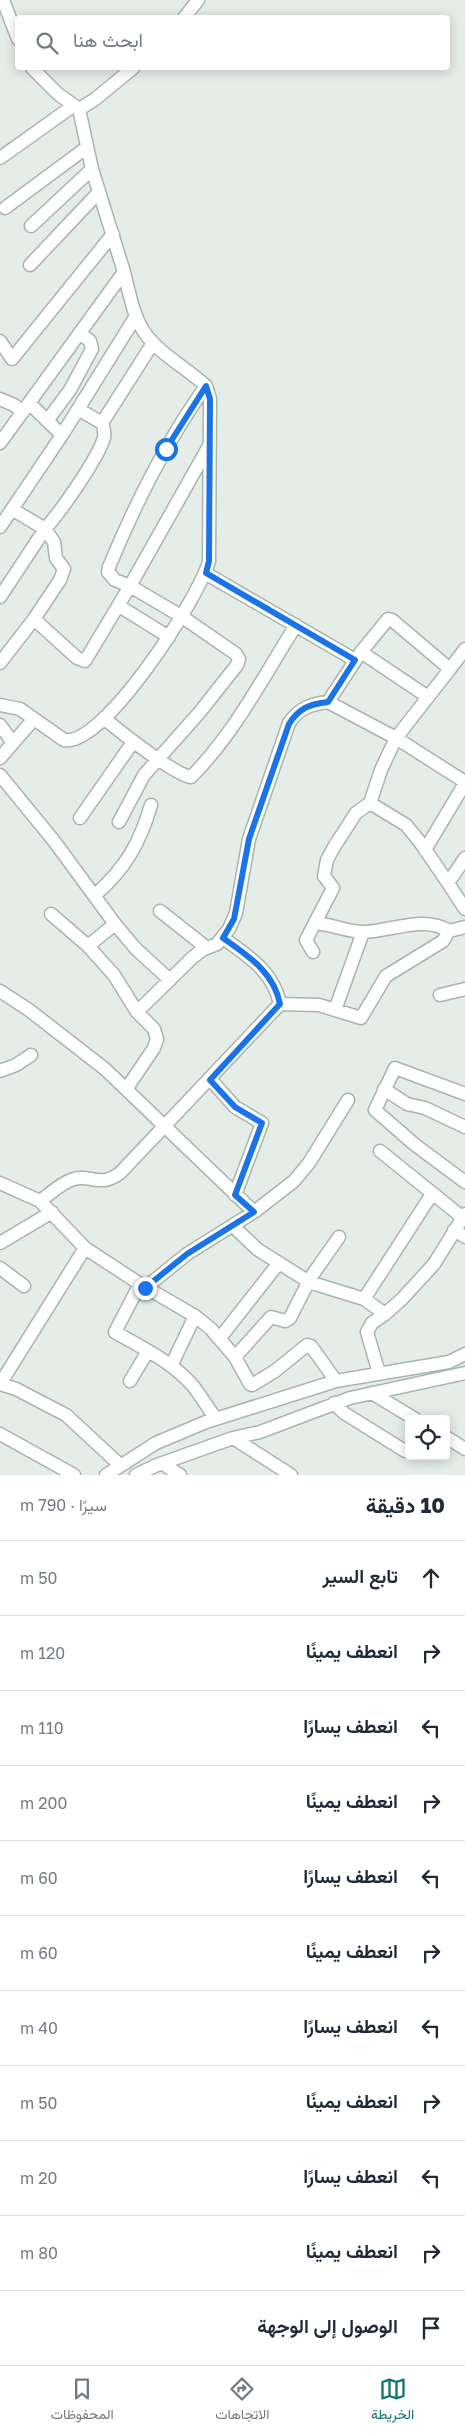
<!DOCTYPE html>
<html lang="ar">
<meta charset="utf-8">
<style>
:root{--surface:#fff;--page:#f2f2f3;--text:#1f2937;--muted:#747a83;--line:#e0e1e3;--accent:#0f766e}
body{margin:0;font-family:"Golos Text",Vazirmatn,sans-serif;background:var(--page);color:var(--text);direction:rtl}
.controls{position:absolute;right:15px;bottom:15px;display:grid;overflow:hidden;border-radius:5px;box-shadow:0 2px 12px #0003}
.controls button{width:45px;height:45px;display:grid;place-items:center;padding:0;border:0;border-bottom:1px solid var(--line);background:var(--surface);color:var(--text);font:25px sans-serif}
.stop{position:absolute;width:15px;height:15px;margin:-11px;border:4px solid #1a73e8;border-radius:50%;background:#fff}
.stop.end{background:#1a73e8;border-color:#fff;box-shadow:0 1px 5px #0008}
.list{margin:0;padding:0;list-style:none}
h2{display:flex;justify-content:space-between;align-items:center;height:65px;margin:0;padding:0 20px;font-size:21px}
h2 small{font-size:16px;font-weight:400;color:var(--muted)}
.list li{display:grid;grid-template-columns:32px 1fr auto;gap:15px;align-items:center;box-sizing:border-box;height:75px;padding:0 20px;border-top:1px solid var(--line)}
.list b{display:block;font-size:19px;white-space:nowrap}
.list em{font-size:16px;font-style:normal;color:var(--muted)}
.icon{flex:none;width:28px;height:28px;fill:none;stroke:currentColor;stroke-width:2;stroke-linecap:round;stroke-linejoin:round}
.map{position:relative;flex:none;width:465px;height:1475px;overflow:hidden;direction:ltr}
.search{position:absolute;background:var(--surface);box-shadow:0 2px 12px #0003;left:15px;right:15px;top:15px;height:55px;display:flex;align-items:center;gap:12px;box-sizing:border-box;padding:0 18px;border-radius:5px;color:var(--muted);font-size:19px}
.sheet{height:890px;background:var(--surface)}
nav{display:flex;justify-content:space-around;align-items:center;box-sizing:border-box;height:70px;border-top:1px solid var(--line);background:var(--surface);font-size:14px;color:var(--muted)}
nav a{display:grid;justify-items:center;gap:2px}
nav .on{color:var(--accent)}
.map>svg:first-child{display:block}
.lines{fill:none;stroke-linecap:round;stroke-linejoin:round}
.street-casing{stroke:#a8b5ae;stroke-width:15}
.street{stroke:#fff;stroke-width:12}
.route{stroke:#1a73e8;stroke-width:6}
</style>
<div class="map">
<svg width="465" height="1475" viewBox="0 0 465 1475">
<rect width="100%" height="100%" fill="#e5ede8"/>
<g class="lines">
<defs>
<path id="street" d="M3 0 18 39
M184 18 198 0
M32 68 58 94 79 109 92 169 124 272
M79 109 94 100 133 68
M0 158 73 106
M5 208 86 148
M31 226 92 169
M30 265 99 192
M0 341 12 359 113 234
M0 399 14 405 23 412
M29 403 62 435
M78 409 102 423 153 343
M47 421 70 390 92 349 90 341 81 334
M0 443 124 272C129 292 133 315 144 332 159 354 187 368 206 386 166 442 135 504 109 567L108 572 115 580 130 586 209 446
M0 527 62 435 136 316
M205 573 355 660
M0 597 45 529 12 509
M119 606 169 637
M34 619 60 580 64 569 56 558 54 542 45 529C61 511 97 460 104 438 105 432 104 428 102 423
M388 619 392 620 450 669 396 738 328 702 361 652Z
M361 652 428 697
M0 663 34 619 77 658 85 661 130 586 181 616 236 654 239 659 237 665 199 713 144 775 119 822
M450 669 465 649
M0 705 20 709 64 740C104 747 200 596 209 561L210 399 206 386
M104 718C119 731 175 775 191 777 234 734 264 676 296 625
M0 725 13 743
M0 758 33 720
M0 775 54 841 115 924 136 949 170 980
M465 782 396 738 381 770 370 803 406 825 420 842 448 883 465 858
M80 818 133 742
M425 850 465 783
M448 883 465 909
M95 895C125 869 140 843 151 805
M160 911 207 948
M51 914 88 946 114 975 137 1012 154 1029 157 1039 154 1048 127 1088
M315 923C330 924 352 933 365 932 391 931 425 915 449 931L465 927
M223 938C248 956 274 972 280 1004
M88 946 115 924
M313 952 306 940 333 888 324 876 327 860 334 847 356 813 370 803
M0 991 29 1010 105 1069 254 1212
M440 995 465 989
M335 1010 363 932
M137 1012 192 958 202 950 217 944 229 929 236 913 249 839 289 723C299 708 311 704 328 702
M0 1071 16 1065 31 1055
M211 1080 235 1107 262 1123 235 1195
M384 1089 407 1104 425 1108 465 1127
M465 1094 395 1068 375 1110 414 1144 465 1182
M380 1151 462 1217
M0 1183 40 1201 85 1248 140 1284 195 1316 211 1329 235 1357 250 1384 252 1385 275 1371 307 1345 311 1346 336 1381
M40 1201C50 1194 62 1182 74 1179 91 1174 100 1188 120 1173L280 1004 319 1005 361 1018 386 976 443 941 449 931
M233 1226 257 1249 309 1282 364 1299 385 1314 402 1299 434 1264 465 1214
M454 1230 465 1237
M0 1243 52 1212
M85 1248 0 1384 16 1389 66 1415 120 1465
M0 1268 24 1286
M140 1284 115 1332C142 1348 173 1362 193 1386 201 1396 208 1408 216 1419
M145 1288 187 1254 254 1212 294 1181 309 1163 348 1100
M364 1299 432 1194
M220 1338 278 1264
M235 1357 271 1317 285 1321 290 1318 311 1277 339 1237
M171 1366 195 1316
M379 1373 367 1332 372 1323 385 1314
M130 1381 148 1351
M372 1393 415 1419
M334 1403 344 1413 405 1451
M0 1434 74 1475
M446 1437 465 1449
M233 1438 291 1475
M163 1464 180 1475
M106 1475 156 1443 206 1422 336 1381 449 1362 465 1354
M136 1475 157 1465 233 1438 260 1432 350 1398 465 1373"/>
</defs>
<use href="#street" class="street-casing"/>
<use href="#street" class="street"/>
</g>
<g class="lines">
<path class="route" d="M145 1288 187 1254 254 1212 235 1195 262 1123 235 1107 210 1080 280 1004C274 972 248 956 223 938L234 919 249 839 289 724C299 708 310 704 328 702L355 660 206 573 209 561 210 399 206 386 166 449"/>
</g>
</svg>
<div class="controls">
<button><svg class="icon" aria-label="locate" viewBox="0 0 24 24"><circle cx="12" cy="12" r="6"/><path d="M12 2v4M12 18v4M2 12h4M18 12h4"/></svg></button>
</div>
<div class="stop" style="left:166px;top:449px"></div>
<div class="stop end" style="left:145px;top:1288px"></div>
<div class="search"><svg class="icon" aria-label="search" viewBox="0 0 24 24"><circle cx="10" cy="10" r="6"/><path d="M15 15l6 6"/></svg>ابحث هنا</div>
</div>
<section class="sheet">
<h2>10 دقيقة<small>سيرًا · 790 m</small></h2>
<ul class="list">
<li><svg class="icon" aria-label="ahead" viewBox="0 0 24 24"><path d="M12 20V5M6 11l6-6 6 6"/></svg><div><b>تابع السير</b></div><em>50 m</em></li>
<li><svg class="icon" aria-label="right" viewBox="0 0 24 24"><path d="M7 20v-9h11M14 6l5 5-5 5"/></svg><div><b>انعطف يمينًا</b></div><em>120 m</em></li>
<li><svg class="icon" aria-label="left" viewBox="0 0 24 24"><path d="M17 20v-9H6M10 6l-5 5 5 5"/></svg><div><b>انعطف يسارًا</b></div><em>110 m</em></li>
<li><svg class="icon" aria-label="right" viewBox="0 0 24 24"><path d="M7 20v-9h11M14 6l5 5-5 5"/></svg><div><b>انعطف يمينًا</b></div><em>200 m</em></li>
<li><svg class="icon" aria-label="left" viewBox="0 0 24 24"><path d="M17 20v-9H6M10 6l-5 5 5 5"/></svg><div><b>انعطف يسارًا</b></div><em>60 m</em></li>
<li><svg class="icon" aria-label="right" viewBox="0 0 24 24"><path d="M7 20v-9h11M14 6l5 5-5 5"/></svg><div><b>انعطف يمينًا</b></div><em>60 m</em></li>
<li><svg class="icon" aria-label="left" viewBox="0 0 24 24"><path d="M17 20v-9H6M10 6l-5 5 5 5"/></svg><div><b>انعطف يسارًا</b></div><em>40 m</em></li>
<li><svg class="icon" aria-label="right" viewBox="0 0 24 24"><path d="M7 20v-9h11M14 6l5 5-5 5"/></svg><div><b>انعطف يمينًا</b></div><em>50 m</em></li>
<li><svg class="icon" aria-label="left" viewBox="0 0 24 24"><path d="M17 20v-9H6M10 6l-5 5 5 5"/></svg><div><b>انعطف يسارًا</b></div><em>20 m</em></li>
<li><svg class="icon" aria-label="right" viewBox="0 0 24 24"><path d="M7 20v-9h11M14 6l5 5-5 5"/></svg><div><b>انعطف يمينًا</b></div><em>80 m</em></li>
<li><svg class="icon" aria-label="arrive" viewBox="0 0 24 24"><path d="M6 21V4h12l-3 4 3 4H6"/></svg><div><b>الوصول إلى الوجهة</b></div></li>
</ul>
</section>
<nav>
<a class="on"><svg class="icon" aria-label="map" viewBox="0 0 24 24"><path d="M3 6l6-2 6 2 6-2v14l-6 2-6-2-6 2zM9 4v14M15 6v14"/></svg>الخريطة</a>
<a><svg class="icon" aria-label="directions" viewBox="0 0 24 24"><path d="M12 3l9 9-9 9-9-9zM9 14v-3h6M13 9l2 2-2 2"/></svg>الاتجاهات</a>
<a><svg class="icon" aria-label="saved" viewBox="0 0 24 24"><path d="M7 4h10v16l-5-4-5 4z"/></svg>المحفوظات</a>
</nav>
